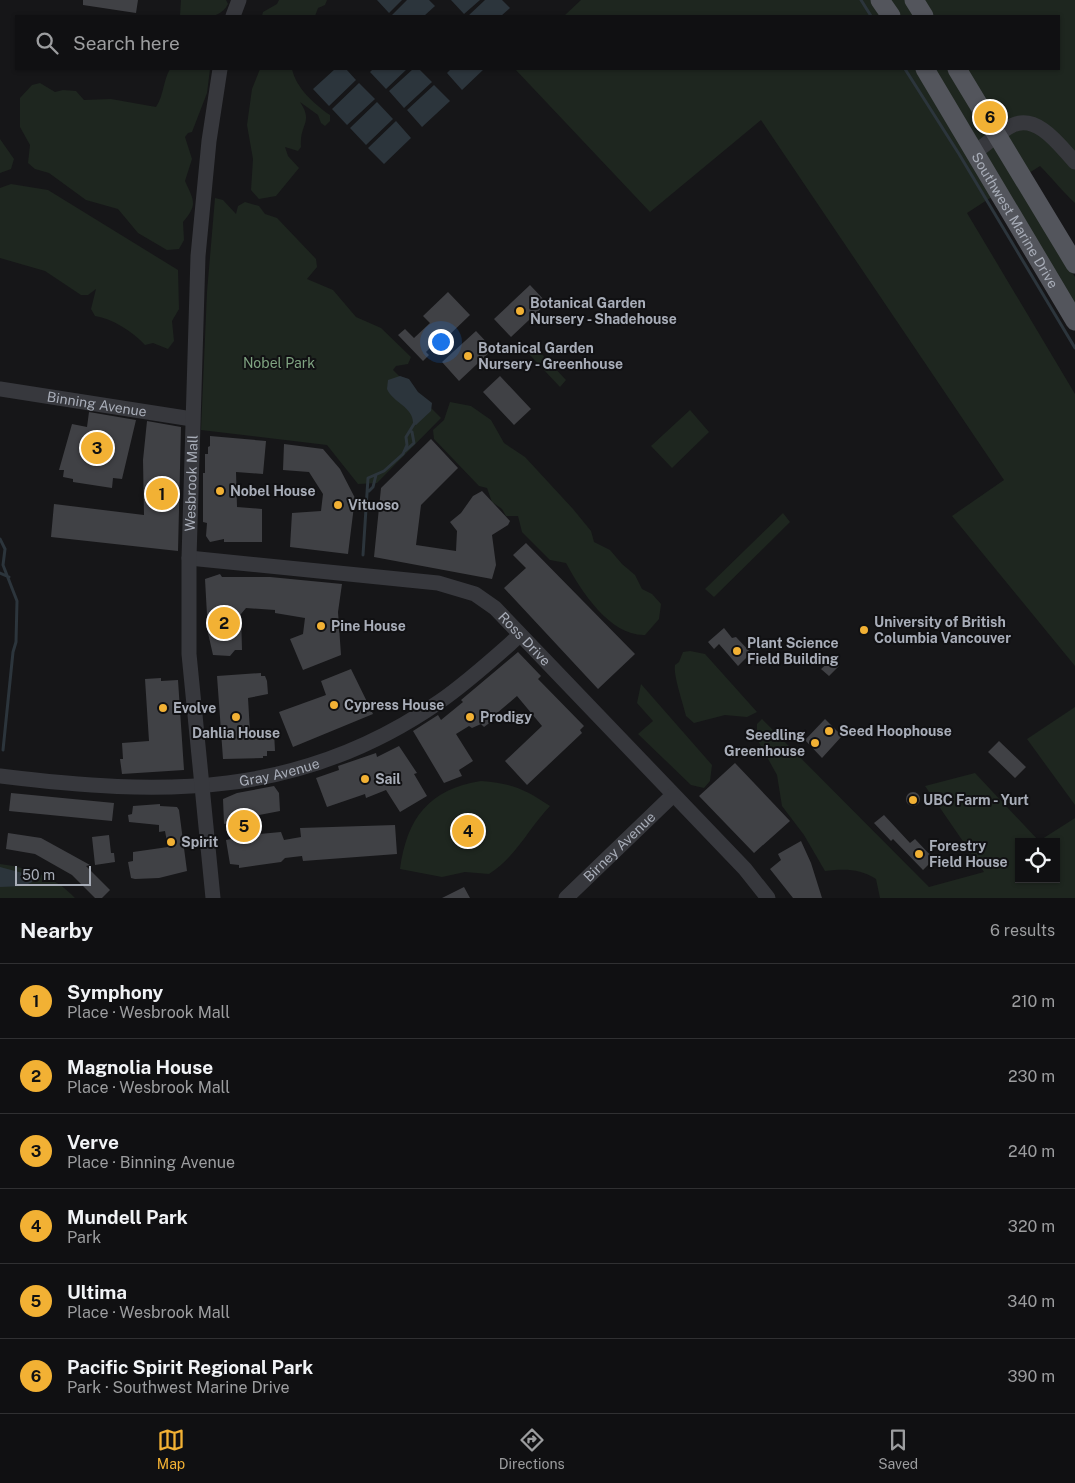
<!DOCTYPE html>
<meta charset="utf-8">
<style>
:root{--surface:#101012;--page:#19191b;--text:#f1f3f6;--muted:#9c9d9f;--line:#303032;--accent:#f2b134}
body{margin:0;font-family:"Public Sans",sans-serif;background:var(--page);color:var(--text)}
.controls{position:absolute;right:15px;bottom:15px;display:grid;overflow:hidden;border-radius:0px;box-shadow:0 1px 4px #0004}
.controls button{width:45px;height:45px;display:grid;place-items:center;padding:0;border:0;border-bottom:1px solid var(--line);background:var(--surface);color:var(--text);font:25px sans-serif}
.scale{position:absolute;left:15px;bottom:12px;width:76px;box-sizing:border-box;padding-left:5px;border:2px solid #a8adb8;border-top:0;font-size:14px;line-height:18px;white-space:nowrap;color:#a8adb8;-webkit-text-stroke:4px #111113;paint-order:stroke}
.you{position:absolute;left:440px;top:341px;width:18px;height:18px;margin:-12px;border:4px solid #fff;border-radius:50%;background:#1a73e8;box-shadow:0 0 0 8px #1a73e833}
.badge{display:grid;place-items:center;width:32px;height:32px;border-radius:50%;background:var(--accent);color:#111;font-size:16px;font-weight:700}
.pin{position:absolute;translate:-50% -50%;border:2px solid #fff;box-shadow:0 1px 5px #0006}
.list{margin:0;padding:0;list-style:none}
h2{display:flex;justify-content:space-between;align-items:center;height:65px;margin:0;padding:0 20px;font-size:21px}
h2 small{font-size:16px;font-weight:400;color:var(--muted)}
.list li{display:grid;grid-template-columns:32px 1fr auto;gap:15px;align-items:center;box-sizing:border-box;height:75px;padding:0 20px;border-top:1px solid var(--line)}
.list b{display:block;font-size:19px;white-space:nowrap}
.list p{margin:0;font-size:16px;white-space:nowrap;color:var(--muted)}
.list em{font-size:16px;font-style:normal;color:var(--muted)}
.icon{flex:none;width:28px;height:28px;fill:none;stroke:currentColor;stroke-width:2;stroke-linecap:round;stroke-linejoin:round}
.map{position:relative;flex:none;width:1075px;height:898px;overflow:hidden}
.search{position:absolute;background:var(--surface);box-shadow:0 1px 4px #0004;left:15px;right:15px;top:15px;height:55px;display:flex;align-items:center;gap:12px;box-sizing:border-box;padding:0 18px;border-radius:0px;color:var(--muted);font-size:19px}
.sheet{height:515px;background:var(--surface)}
nav{display:flex;justify-content:space-around;align-items:center;box-sizing:border-box;height:70px;border-top:1px solid var(--line);background:var(--surface);font-size:14px;color:var(--muted)}
nav a{display:grid;justify-items:center;gap:2px}
nav .on{color:var(--accent)}
.map>svg:first-child{display:block}
.green{fill:#1e261f;fill-rule:evenodd}
.water{fill:#2c353c}
.lines{fill:none;stroke-linecap:round;stroke-linejoin:round}
.stream{stroke:#2c353c;stroke-width:3}
.building{fill:#404145}
.minor{stroke:#37383d;stroke-width:15}
.major{stroke:#53555c;stroke-width:19}
.poi-dot{fill:#f2b134;stroke:#111113;stroke-width:2}
.labels{text-anchor:middle;stroke-width:4;stroke-linejoin:round;paint-order:stroke}
.street-label{font-size:14px;fill:#a8adb8;stroke:#111113}
.poi-label{font-size:14px;font-weight:bold;fill:#a8adb8;stroke:#111113;text-anchor:start}
.park-label{font-size:14px;fill:#7fa381;stroke:#111113}
</style>
<div class="map">
<svg width="1075" height="898" viewBox="0 0 1075 898">
<rect width="100%" height="100%" fill="#161618"/>
<path class="green" d="M181 0H226L228 4C219 22 198 16 180 16Z
M279 0H327L325 5 318 8 315 16H262L263 12 277 4Z
M581 0H1075V203C1062 191 1052 178 1040 166L1018 180 1075 277V308L1004 189 967 213 1075 394V666L952 516 1004 480 761 120 650 212 515 69H1059V16H564Z
M170 69H210L207 93 192 132 188 133 185 137 192 159 185 181C194 201 198 204 183 222L184 240 179 249 167 250 138 233 118 209 86 200 49 173 35 169 28 163 30 145 20 127V98L32 85 40 83 55 92 63 90 76 91 84 100 111 99 156 107C164 95 163 81 170 69Z
M260 69H292C296 88 314 104 330 115V121L325 126 321 123 318 115 300 102C314 123 299 124 301 147L298 151 285 147 288 156 299 168 276 196 259 199 251 190 253 159 247 125 252 89Z
M0 139 14 159 11 169 0 173Z
M11 184 48 190 178 270 179 309 172 321 174 341 168 349 153 343 145 345C132 331 113 319 95 316L91 309 96 289 88 295H81L45 271 0 258V188Z
M215 198 223 200 236 214 238 206 245 202 259 206 265 214 277 218 316 259 317 267 307 279 333 290 356 317 381 328 411 357 408 364 396 366 393 370 441 418 377 483 358 484 327 445 201 430 207 292Z
M535 347 566 380 560 387 529 354Z
M450 402 471 406 491 420 504 443 525 457 573 509 591 531 594 542 610 550 622 564 635 575 642 589 652 594 661 604 659 619 645 635C610 636 581 591 566 563L550 560 522 532 518 516H506L502 509 492 502 487 488 479 486 434 439 433 430 444 420Z
M690 410 709 432 672 468 651 446Z
M783 513 790 522 714 597 705 589Z
M690 651 705 654 757 712 747 717 725 715 694 723 686 716C683 703 673 675 675 665L679 662 683 652Z
M641 684 712 765 710 781 704 788 691 785 638 734 653 721 637 703Z
M1075 707V805L1027 739Z
M762 719 929 887 984 872 925 786 975 773 1039 841 1075 818V898H880L876 879C859 868 844 869 825 871L804 835 782 806 777 775 757 739V724ZM1019 842H1056V879H1019Z
M481 781C511 783 525 789 550 806 529 828 515 858 489 874L465 872 442 877 400 869C407 818 429 789 481 781Z
M0 864C27 867 56 877 75 898H0Z"/>
<path class="water" d="M377 0H402L389 13Z
M407 0H429L435 6 424 16H393L392 15Z
M451 0H480L464 14Z
M485 0H502L510 8 501 16H468Z
M335 69H346L356 80 329 106 313 89Z
M373 69H407L386 89 370 72Z
M413 69H419L432 82 404 108 389 91Z
M451 69H484L462 90 447 73Z
M359 83 375 99 347 125 332 109Z
M434 85 450 101 422 127 407 110Z
M377 102 393 119 366 145 350 128Z
M396 121 411 138 384 164 368 148Z
M400 376 409 379 418 392 432 403 431 411 416 425 413 424C414 407 393 403 387 389L388 380Z
M0 867 34 876 32 882 24 886 0 887Z"/>
<g class="lines">
<path class="stream" d="M861 0 871 16
M905 69 959 154 1075 348
M405 451 414 443 412 432
M369 491 373 487 376 475
M0 539 5 549 3 565 17 601 16 642 13 652 3 750
M363 555 368 478 384 471 403 454 407 445 406 437 414 424
M0 573 9 577"/>
</g>
<path class="building" d="M83 0H138L136 13 83 5Z
M530 285 547 303 511 337 494 319Z
M448 292 470 315 445 339 442 336 426 352 429 355 423 361 398 335 405 329 414 338 430 323 423 316Z
M476 331 493 349 459 381 442 362Z
M500 376 531 409 514 425 483 392Z
M89 412 136 420 122 479 113 478 112 488 73 482V479L63 477 64 470H59L72 424 87 427Z
M147 421 181 427 178 551 51 537 54 504 144 515 143 460Z
M210 436 266 441 263 474 236 472 237 507 262 509V542H224V539L210 542 206 536 207 523 203 522V473H205V454H208V447L210 446Z
M431 439 458 468 421 505 416 545 456 551 457 531 450 522 461 513 473 496 482 491 510 521 508 525 492 535 496 565 492 579 374 557 381 488Z
M284 444 323 449 340 469 355 498 348 554 290 547 292 513 321 511 323 494 309 472 283 470Z
M526 543 635 654 598 689 504 588 526 568 513 555Z
M220 574 222 577H270L342 584 338 612 341 655 303 670 290 639 303 634 305 618 275 613V610L246 608 241 614 242 650H235L230 656 213 655 208 633 205 579Z
M724 628 732 638 736 637 751 653 738 666 719 644 714 649 708 642Z
M518 652 541 676 538 679 584 726 580 730 582 733 527 785 505 761 542 726 517 696 490 719 492 721 484 727 481 724 472 728 469 726 456 734 473 761 459 770 462 776 444 783 413 731 438 715 441 720 463 702 461 700Z
M832 659 839 666 829 676 821 669Z
M351 669 373 714 293 747 279 712 326 695 321 681Z
M261 673V676H265L267 681 268 694 248 698 250 732H274L275 751H267V756H263V758L223 759 217 676Z
M161 678V681L178 680 184 770 122 774 120 759H123L122 743 149 741 145 679Z
M825 719 842 736 822 758 805 740Z
M999 741 1026 767 1015 778 988 752Z
M399 746 417 773 414 774 427 796 400 812 386 790 366 798 365 794 327 807 316 778 339 770 338 766 376 753 377 757Z
M735 763 790 821 754 853 699 796Z
M274 786 279 793 280 811 248 817 249 835 281 832 284 840 301 837 300 828 395 825 397 854 303 861 302 856 285 858 281 862 239 868V865L230 864 226 840 231 839 229 823 224 824 223 799 237 793Z
M906 799a7 7 0 1 1 14 0a7 7 0 1 1-14 0Z
M11 793 114 803 112 821 9 811Z
M160 804V806L177 807 179 810 187 871 159 878 135 879 131 878 128 862 133 861V852L168 847 165 831 159 832V825L129 822 128 815 132 814 133 806Z
M884 815 910 843 915 839 934 859 923 870 893 839 891 841 874 823Z
M8 833 41 838 61 849 90 865 86 866 110 890 102 898H95L72 875 35 854 6 849Z
M109 835 111 853H114L115 862 95 865 92 837Z
M801 841 811 863 822 898H793L770 869 781 860 778 854Z
M464 887 470 898H442Z"/>
<g class="lines">
<g class="minor">
<path d="M233 16 239 0"/>
<path d="M975 152C987 144 1000 131 1013 125 1038 114 1060 146 1075 162"/>
<path id="s1" d="M0 389 192 419"/>
<path id="s2" d="M189 558 438 583 475 594 495 608 745 869 768 898"/>
<path id="s3" d="M0 776C162 796 299 799 439 702 468 682 494 658 520 635"/>
<path id="s4" d="M213 898 189 654V558L198 256 209 141 220 69"/>
<path id="s5" d="M566 898 673 795"/>
</g>
<g class="major">
<path d="M880 0 891 16"/>
<path d="M914 0 924 16"/>
<path id="s6" d="M925 69 1075 321"/>
<path d="M957 69 1075 264"/>
</g>
</g>
<g class="poi-dot">
<circle cx="520" cy="311" r="5"/>
<circle cx="468" cy="356" r="5"/>
<circle cx="220" cy="491" r="5"/>
<circle cx="338" cy="505" r="5"/>
<circle cx="321" cy="626" r="5"/>
<circle cx="864" cy="630" r="5"/>
<circle cx="737" cy="651" r="5"/>
<circle cx="334" cy="705" r="5"/>
<circle cx="163" cy="708" r="5"/>
<circle cx="236" cy="717" r="5"/>
<circle cx="470" cy="717" r="5"/>
<circle cx="829" cy="731" r="5"/>
<circle cx="815" cy="743" r="5"/>
<circle cx="365" cy="779" r="5"/>
<circle cx="913" cy="800" r="5"/>
<circle cx="171" cy="842" r="5"/>
<circle cx="919" cy="854" r="5"/>
</g>
<g class="labels">
<g class="street-label">
<text dy="5" stroke="none"><textPath href="#s6" startOffset="176">Southwest Marine Drive</textPath></text>
<text dy="5" stroke="none"><textPath href="#s1" startOffset="98">Binning Avenue</textPath></text>
<text dy="5" stroke="none"><textPath href="#s4" startOffset="416">Wesbrook Mall</textPath></text>
<text dy="5" stroke="none"><textPath href="#s2" startOffset="356">Ross Drive</textPath></text>
<text dy="5" stroke="none"><textPath href="#s3" startOffset="281">Gray Avenue</textPath></text>
<text dy="5" stroke="none"><textPath href="#s5" startOffset="74">Birney Avenue</textPath></text>
</g>
<g class="poi-label">
<text x="530" y="308">Botanical Garden<tspan x="530" dy="16">Nursery - Shadehouse</tspan></text>
<text x="478" y="353">Botanical Garden<tspan x="478" dy="16">Nursery - Greenhouse</tspan></text>
<text x="230" y="496">Nobel House</text>
<text x="348" y="510">Vituoso</text>
<text x="874" y="627">University of British<tspan x="874" dy="16">Columbia Vancouver</tspan></text>
<text x="331" y="631">Pine House</text>
<text x="747" y="648">Plant Science<tspan x="747" dy="16">Field Building</tspan></text>
<text x="344" y="710">Cypress House</text>
<text x="173" y="713">Evolve</text>
<text x="480" y="722">Prodigy</text>
<text x="839" y="736">Seed Hoophouse</text>
<text x="236" y="738" text-anchor="middle">Dahlia House</text>
<text x="805" y="740" text-anchor="end">Seedling<tspan x="805" dy="16">Greenhouse</tspan></text>
<text x="375" y="784">Sail</text>
<text x="923" y="805">UBC Farm - Yurt</text>
<text x="181" y="847">Spirit</text>
<text x="929" y="851">Forestry<tspan x="929" dy="16">Field House</tspan></text>
</g>
<g class="park-label">
<text x="279" y="368">Nobel Park</text>
</g>
</g>
</svg>
<div class="controls">
<button><svg class="icon" aria-label="locate" viewBox="0 0 24 24"><circle cx="12" cy="12" r="6"/><path d="M12 2v4M12 18v4M2 12h4M18 12h4"/></svg></button>
</div>
<div class="scale">50 m</div>
<div class="you"></div>
<div class="pin badge" style="left:162px;top:494px">1</div>
<div class="pin badge" style="left:224px;top:623px">2</div>
<div class="pin badge" style="left:97px;top:448px">3</div>
<div class="pin badge" style="left:468px;top:831px">4</div>
<div class="pin badge" style="left:244px;top:826px">5</div>
<div class="pin badge" style="left:990px;top:117px">6</div>
<div class="search"><svg class="icon" aria-label="search" viewBox="0 0 24 24"><circle cx="10" cy="10" r="6"/><path d="M15 15l6 6"/></svg>Search here</div>
</div>
<section class="sheet">
<h2>Nearby<small>6 results</small></h2>
<ul class="list">
<li><span class="badge">1</span><div><b>Symphony</b><p>Place · Wesbrook Mall</p></div><em>210 m</em></li>
<li><span class="badge">2</span><div><b>Magnolia House</b><p>Place · Wesbrook Mall</p></div><em>230 m</em></li>
<li><span class="badge">3</span><div><b>Verve</b><p>Place · Binning Avenue</p></div><em>240 m</em></li>
<li><span class="badge">4</span><div><b>Mundell Park</b><p>Park</p></div><em>320 m</em></li>
<li><span class="badge">5</span><div><b>Ultima</b><p>Place · Wesbrook Mall</p></div><em>340 m</em></li>
<li><span class="badge">6</span><div><b>Pacific Spirit Regional Park</b><p>Park · Southwest Marine Drive</p></div><em>390 m</em></li>
</ul>
</section>
<nav>
<a class="on"><svg class="icon" aria-label="map" viewBox="0 0 24 24"><path d="M3 6l6-2 6 2 6-2v14l-6 2-6-2-6 2zM9 4v14M15 6v14"/></svg>Map</a>
<a><svg class="icon" aria-label="directions" viewBox="0 0 24 24"><path d="M12 3l9 9-9 9-9-9zM9 14v-3h6M13 9l2 2-2 2"/></svg>Directions</a>
<a><svg class="icon" aria-label="saved" viewBox="0 0 24 24"><path d="M7 4h10v16l-5-4-5 4z"/></svg>Saved</a>
</nav>
